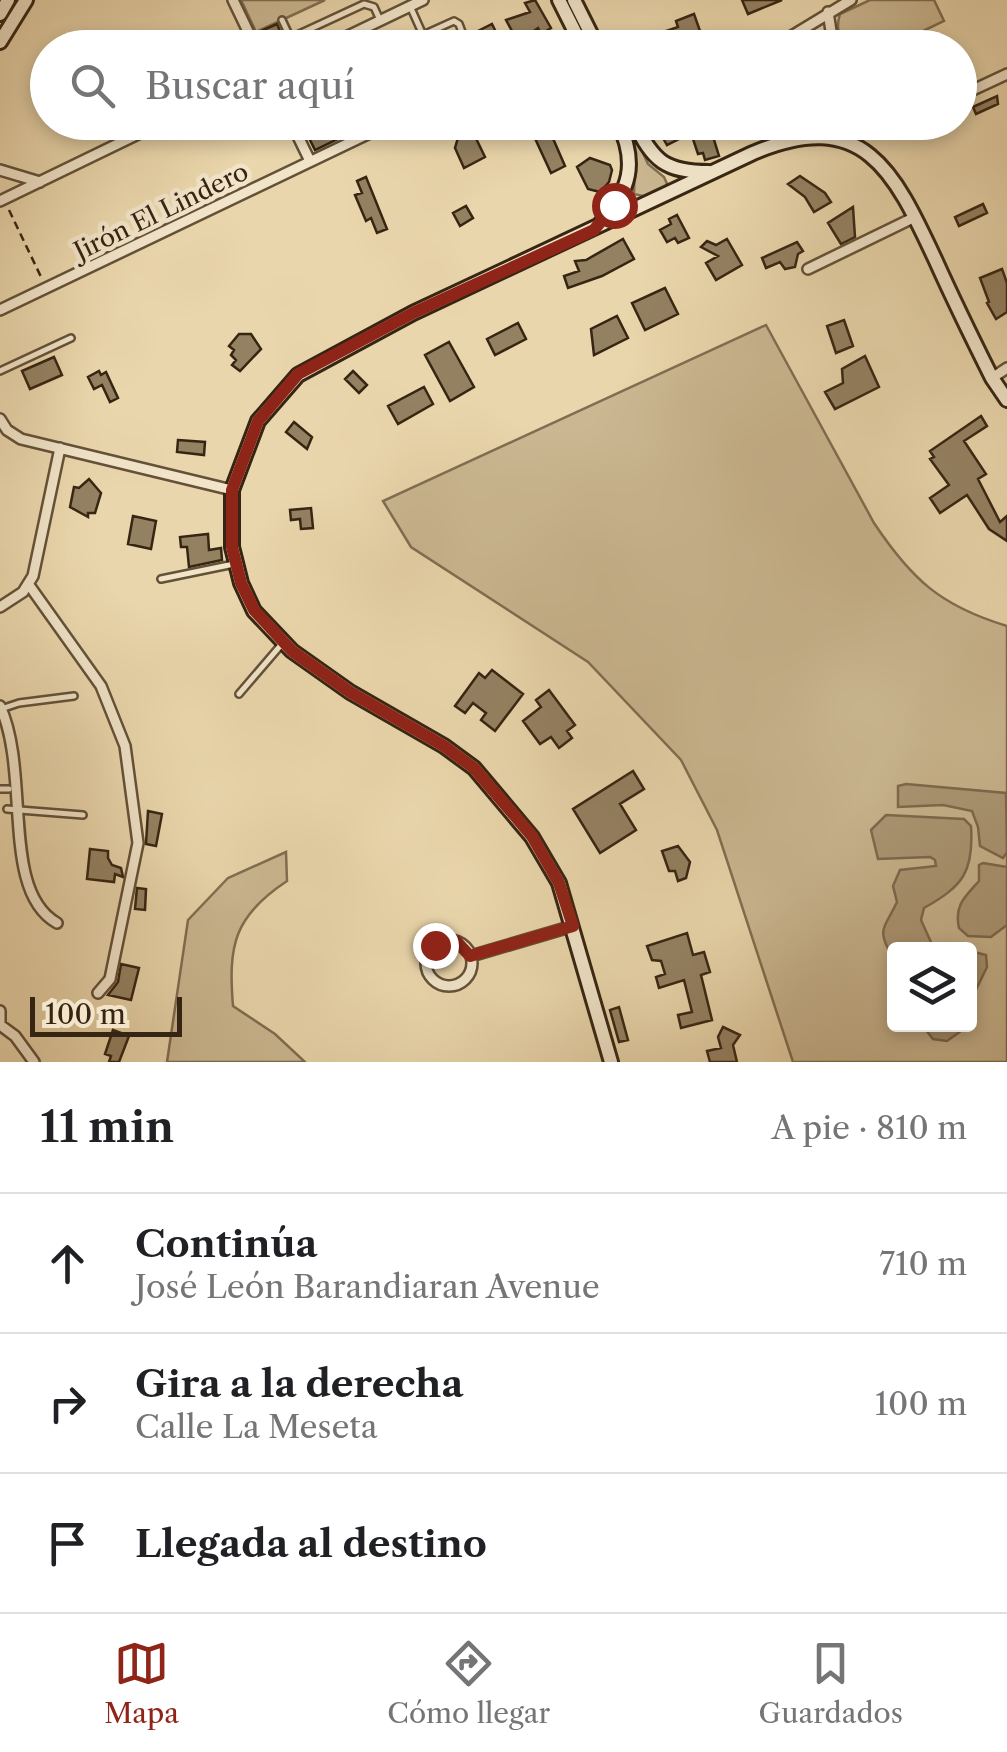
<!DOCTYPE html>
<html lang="es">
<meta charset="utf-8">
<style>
:root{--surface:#fff;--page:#f6f6f6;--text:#202124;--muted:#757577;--line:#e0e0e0;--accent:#8f2418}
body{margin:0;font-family:"Libre Caslon Text",serif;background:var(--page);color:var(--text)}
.controls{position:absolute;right:30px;bottom:30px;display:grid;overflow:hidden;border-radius:10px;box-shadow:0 5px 15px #0003}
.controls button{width:90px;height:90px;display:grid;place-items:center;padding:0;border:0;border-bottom:2px solid var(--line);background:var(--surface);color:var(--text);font:50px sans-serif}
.scale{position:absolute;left:30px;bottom:25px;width:152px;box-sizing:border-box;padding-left:10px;border:5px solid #362512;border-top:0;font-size:28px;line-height:35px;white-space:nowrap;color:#362512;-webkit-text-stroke:8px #f1e4c9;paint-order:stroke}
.stop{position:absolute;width:30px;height:30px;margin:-22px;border:8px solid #8f2418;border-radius:50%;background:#fff}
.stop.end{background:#8f2418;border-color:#fff;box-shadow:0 2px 10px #0008}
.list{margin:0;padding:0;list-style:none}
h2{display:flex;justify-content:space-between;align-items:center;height:130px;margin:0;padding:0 40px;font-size:42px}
h2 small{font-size:32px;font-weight:400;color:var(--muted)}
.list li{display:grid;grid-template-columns:65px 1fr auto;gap:30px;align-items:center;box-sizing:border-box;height:140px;padding:0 40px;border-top:2px solid var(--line)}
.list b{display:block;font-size:38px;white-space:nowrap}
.list p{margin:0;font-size:32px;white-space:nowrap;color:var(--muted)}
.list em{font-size:32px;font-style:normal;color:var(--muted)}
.icon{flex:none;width:55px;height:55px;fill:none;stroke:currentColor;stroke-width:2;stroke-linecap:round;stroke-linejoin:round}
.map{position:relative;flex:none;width:1007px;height:1062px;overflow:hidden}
.search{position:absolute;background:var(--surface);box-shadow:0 5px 15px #0003;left:30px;right:30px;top:30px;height:110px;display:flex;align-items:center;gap:25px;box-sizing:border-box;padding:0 35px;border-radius:55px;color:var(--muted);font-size:38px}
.sheet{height:550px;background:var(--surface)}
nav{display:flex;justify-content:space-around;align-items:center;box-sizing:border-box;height:140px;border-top:2px solid var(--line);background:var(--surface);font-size:28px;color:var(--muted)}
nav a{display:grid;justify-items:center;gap:5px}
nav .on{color:var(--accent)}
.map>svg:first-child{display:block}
.green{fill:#cbb892;stroke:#806e52;stroke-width:2.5;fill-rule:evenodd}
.water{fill:#ad9a78;stroke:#7d6b4f;stroke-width:2.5}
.building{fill:#948162;stroke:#362512;stroke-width:2.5}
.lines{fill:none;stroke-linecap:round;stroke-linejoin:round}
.lane-casing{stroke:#635138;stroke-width:10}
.street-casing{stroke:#635138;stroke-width:14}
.secondary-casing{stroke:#362512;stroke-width:18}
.path{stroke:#362512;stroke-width:2.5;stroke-dasharray:8 5;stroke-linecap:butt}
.lane{stroke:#f1e4c9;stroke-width:5}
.street{stroke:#f1e4c9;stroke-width:9}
.secondary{stroke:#f1e4c9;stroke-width:12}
.route{stroke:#8f2418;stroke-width:12}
.labels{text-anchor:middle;stroke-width:9;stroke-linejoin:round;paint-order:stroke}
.street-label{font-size:25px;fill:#362512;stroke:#f1e4c9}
</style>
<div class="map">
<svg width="1007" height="1062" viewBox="0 0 1007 1062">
<rect width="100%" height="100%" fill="#ead6ac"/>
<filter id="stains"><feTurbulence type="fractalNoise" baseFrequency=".002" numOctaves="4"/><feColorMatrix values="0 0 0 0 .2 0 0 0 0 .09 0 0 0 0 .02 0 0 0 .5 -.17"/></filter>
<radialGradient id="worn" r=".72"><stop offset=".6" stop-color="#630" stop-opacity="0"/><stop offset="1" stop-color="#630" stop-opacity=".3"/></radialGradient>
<path class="green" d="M241 0H325L256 32Z
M870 0H934L944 21 890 47H852C839 38 835 30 840 14Z
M630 125 648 164 664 177 668 186 647 197 634 194 635 160 625 129Z
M766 325 874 523C912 580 941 606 1007 626V1062H793L717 830 681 760 588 662 411 547 383 501ZM894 949H970V1024H894Z
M286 852 287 881C234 916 228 945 233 1006L275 1034 305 1062H167L188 920 228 878Z"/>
<path class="water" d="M906 784 1006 793 1007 852 1003 858 980 846 978 827 972 811 943 805 898 807V786Z
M886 815 964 819 971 826C974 872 963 886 924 908L921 920 934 949H894V960C876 929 883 931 897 902L893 886 900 870 936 866 935 860 930 857 878 859 871 830Z
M983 863 1007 867V925L991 937 968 936 959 928C954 905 965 897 979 881V865Z
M958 948 986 955 987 967 970 1002V949H953Z
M922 1025H963L961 1031 947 1041 933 1039Z"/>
<path class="building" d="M535 0 551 28 541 34 538 28 518 42 506 20 530 12 525 3Z
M742 0H782L748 14Z
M694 14 706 48H688L684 38 659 48H644L640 40 678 27 676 21Z
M277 24 284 40 290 48H269L261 31Z
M492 24 504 48H484L476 32Z
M997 96 998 104 976 114 973 107Z
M301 122H353L356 130 315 150Z
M661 122H697L702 133 711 130 719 156 705 160 703 153 698 154 691 133 667 145 663 138 667 134Z
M470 126 485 157 464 168 455 148 460 131Z
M548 127 565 166 551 173 533 134Z
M590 158 610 165 612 170 609 182 600 192 588 189 577 167Z
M800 176 825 193 831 202 814 212 805 197 788 184Z
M366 177 387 229 377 233 371 218 366 221 355 195 362 193 357 181Z
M983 204 987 213 959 226 955 217Z
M466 206 473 218 460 226 453 213Z
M853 207 855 237 841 244 828 223Z
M677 215 689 238 678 243 675 238 667 242 660 230 671 224 669 219Z
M623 239 634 259 602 276 568 288 564 276 579 271 575 261 586 260Z
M727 239 742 265 716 280 706 263 718 256 701 247 707 241 716 245Z
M797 242 803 251 798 254 795 267 785 269 780 262 766 268 762 258Z
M1002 269 1007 283V312L996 319 987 303 989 302 980 278Z
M665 288 678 314 645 330 632 303Z
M617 316 628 338 594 355 591 329Z
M844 320 853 346 836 353 827 326Z
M518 323 526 339 495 355 487 339Z
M239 334H251L261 349 240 371 232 365 236 360 231 355 234 350 229 346Z
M449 342 474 387 450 401 425 355Z
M865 356 879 387 835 409 825 392 843 383 842 369Z
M54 357 62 375 30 389 22 371Z
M99 371 101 375 106 372 118 398 110 402 102 385 94 389 88 377Z
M353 371 367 385 359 393 345 379Z
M424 387 433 404 398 424 388 406Z
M981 416 987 426 964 441 986 474 978 479 1000 522 1007 516V541L989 529 967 495 940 513 930 498 949 485 930 459 934 457 930 451Z
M294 422 312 437 307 449 286 432Z
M178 440 205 442 204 455 177 452Z
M89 479 101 493 95 513H88V517L70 507 74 487 79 488Z
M311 508 313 528 301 529 300 519 291 520 290 510Z
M133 516 156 521 151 549 128 544Z
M208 534 209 550 221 548 222 560 189 567 187 547H181L180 537Z
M492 670 523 694 495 731 481 720 486 713 473 703 465 713 455 706 479 673 485 678Z
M549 690 575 725 567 731 572 738 559 748 551 737 540 744 523 721 541 707 536 700Z
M633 771 644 789 620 804 636 830 600 853 573 809Z
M148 811 162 814 156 846 146 844Z
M678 846 690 862 686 878 678 881 675 871H669L662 851Z
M90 849 108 851V858L112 865 121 868 123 877 115 874 114 882 87 879Z
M137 888 146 889 145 910 135 909Z
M687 933 693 955 704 952 710 972 701 975 712 1020 681 1028 678 1015 692 1012 684 980 659 988 656 977 665 974 661 961 652 960 647 946Z
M121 964 139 968 131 1000 108 995 118 982Z
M619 1007 628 1040 619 1042 610 1010Z
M723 1027 740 1035 733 1045 737 1062H710L707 1051 721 1048 718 1037Z
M113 1030 129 1036 119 1062H109L111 1056 105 1054Z"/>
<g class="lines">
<defs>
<path id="lane" d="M410 6 423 35
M282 20 290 37 295 40
M296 48 297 35 364 4 374 7 380 20
M424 48 423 35 454 21 459 24 468 48
M0 371 71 338
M161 579 234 564
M239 694 281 645
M1 709 19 703 74 696
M0 789H9
M7 809 83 815"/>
<path id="street" d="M233 0 256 48
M828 12 831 31 839 48
M323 48 423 0
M555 48 579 35
M772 48 851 0
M960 96 1007 74
M291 122 310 161
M0 170 40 182
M0 201 163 122
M808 269 915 217
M0 310 393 122
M992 378 1007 368
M0 419 7 430 21 439 232 490
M29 585 101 686 125 746 138 843 110 979 98 993
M0 607 23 592 33 576 60 448
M0 706C31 773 0 891 57 923
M426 963a23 23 0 1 1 46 0a23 23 0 1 1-46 0Z
M471 956 573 926
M0 1011V1026
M0 1025 15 1036 34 1062"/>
<path id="secondary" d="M559 0 583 48
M574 0 598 48
M0 14 8 0
M0 42 26 0
M634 122C653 161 665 172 709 172
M600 224C630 191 638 163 618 122
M611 1062 559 883 532 837 474 768 444 746 350 692 292 651 254 611 241 583 232 547V490L258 421 298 375 413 313 753 153C863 106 894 171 935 259 953 299 972 338 992 378L1007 400"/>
</defs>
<use href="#lane" class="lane-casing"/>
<use href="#street" class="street-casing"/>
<use href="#secondary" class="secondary-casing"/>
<path class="path" d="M9 210 42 279"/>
<use href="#lane" class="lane"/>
<use href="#street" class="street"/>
<use href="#secondary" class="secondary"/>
</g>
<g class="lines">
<path class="route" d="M435 945 456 941 470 956 573 926 559 883 532 836 474 768 444 746 350 692 292 651 254 610 241 583 232 547V490L258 421 298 374 413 313 594 230 614 205"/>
</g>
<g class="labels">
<g class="street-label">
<text transform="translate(161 211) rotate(-26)" y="9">Jirón El Lindero</text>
</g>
</g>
<rect width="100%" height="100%" filter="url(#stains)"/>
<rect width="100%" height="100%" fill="url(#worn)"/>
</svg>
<div class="controls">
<button><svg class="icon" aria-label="layers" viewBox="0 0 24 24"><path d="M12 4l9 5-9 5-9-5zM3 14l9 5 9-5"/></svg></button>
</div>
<div class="scale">100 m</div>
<div class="stop" style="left:614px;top:205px"></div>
<div class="stop end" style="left:435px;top:945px"></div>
<div class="search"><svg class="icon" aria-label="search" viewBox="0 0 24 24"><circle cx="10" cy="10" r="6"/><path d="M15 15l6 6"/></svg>Buscar aquí</div>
</div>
<section class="sheet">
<h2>11 min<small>A pie · 810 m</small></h2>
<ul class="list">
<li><svg class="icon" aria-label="ahead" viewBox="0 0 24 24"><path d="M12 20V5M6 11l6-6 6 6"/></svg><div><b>Continúa</b><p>José León Barandiaran Avenue</p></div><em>710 m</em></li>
<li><svg class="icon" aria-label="right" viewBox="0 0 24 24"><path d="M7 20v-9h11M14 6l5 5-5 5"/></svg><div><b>Gira a la derecha</b><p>Calle La Meseta</p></div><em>100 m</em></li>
<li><svg class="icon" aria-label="arrive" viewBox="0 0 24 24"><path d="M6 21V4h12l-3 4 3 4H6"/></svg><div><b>Llegada al destino</b></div></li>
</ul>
</section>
<nav>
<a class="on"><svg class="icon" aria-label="map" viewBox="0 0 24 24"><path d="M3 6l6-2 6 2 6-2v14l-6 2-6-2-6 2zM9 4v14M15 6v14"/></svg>Mapa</a>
<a><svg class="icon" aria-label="directions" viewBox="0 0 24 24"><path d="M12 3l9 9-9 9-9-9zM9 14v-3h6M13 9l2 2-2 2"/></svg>Cómo llegar</a>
<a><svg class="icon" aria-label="saved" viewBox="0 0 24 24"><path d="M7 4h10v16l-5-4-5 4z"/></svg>Guardados</a>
</nav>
